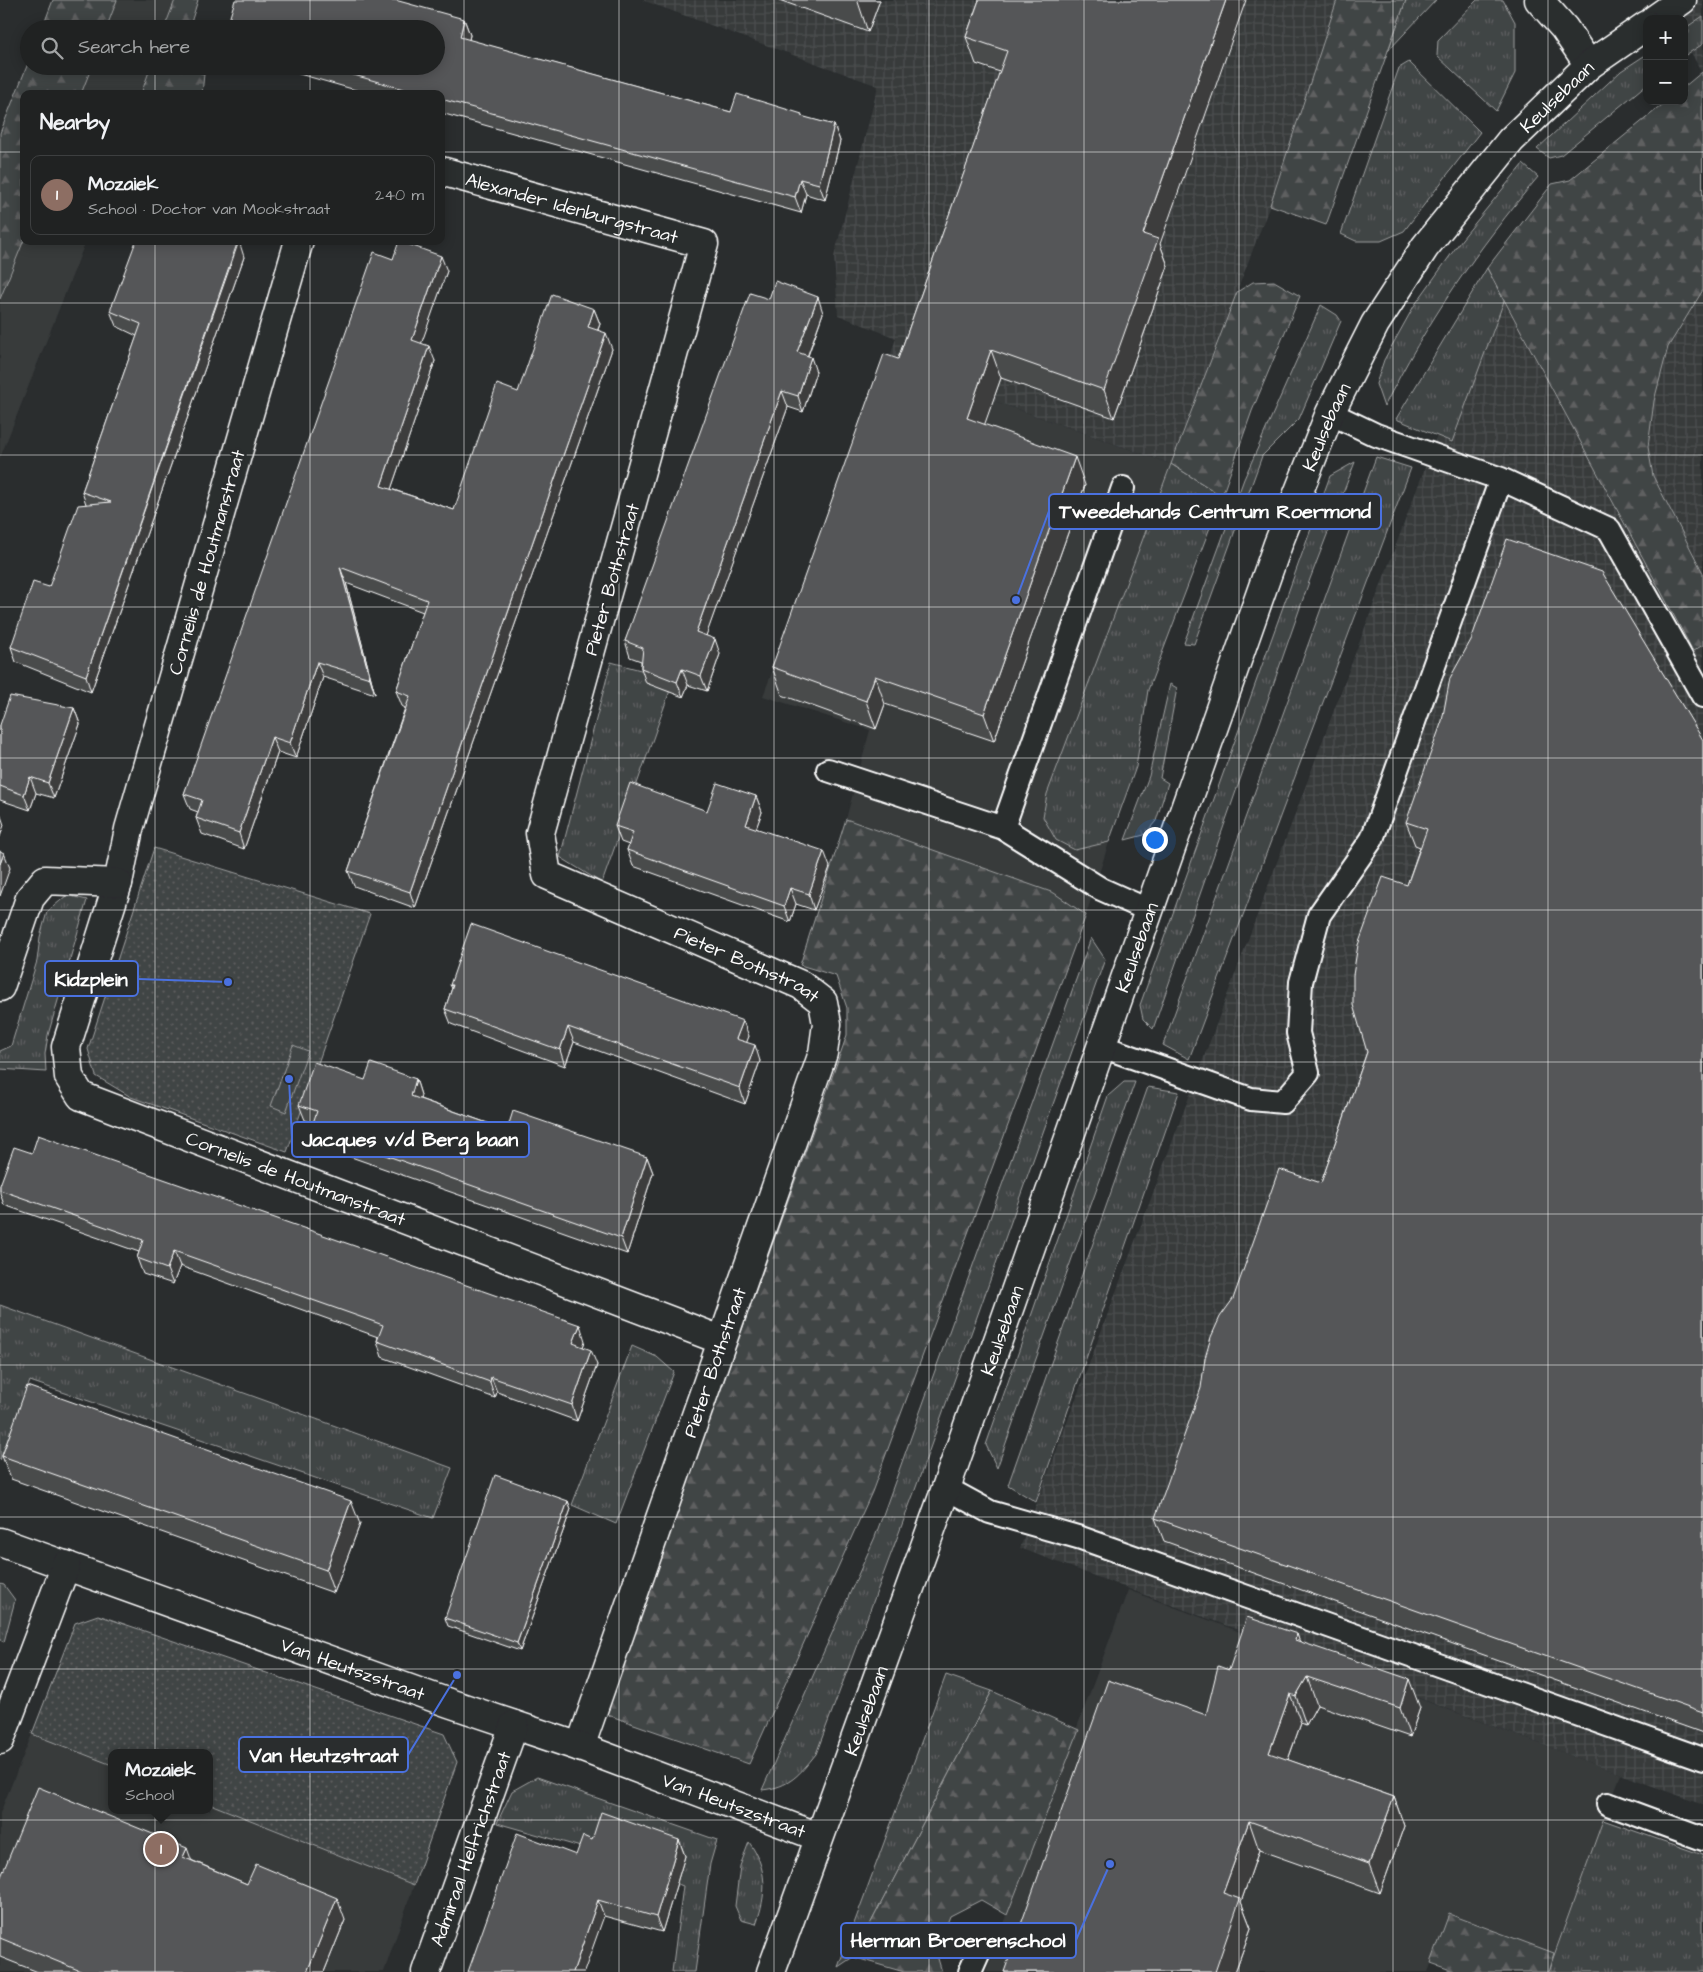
<!DOCTYPE html>
<meta charset="utf-8">
<style>
:root{--surface:#202222;--page:#2d2f2f;--text:#f1f3f6;--muted:#a2a4a5;--line:#3d3f40;--accent:#2563eb}
body{margin:0;font-family:"Architects Daughter",sans-serif;background:var(--page);color:var(--text)}
.controls{position:absolute;right:15px;top:15px;display:grid;overflow:hidden;border-radius:10px;box-shadow:0 2px 12px #0003}
.controls button{width:45px;height:45px;display:grid;place-items:center;padding:0;border:0;border-bottom:1px solid var(--line);background:var(--surface);color:var(--text);font:25px sans-serif}
.you{position:absolute;left:1154px;top:839px;width:18px;height:18px;margin:-12px;border:4px solid #fff;border-radius:50%;background:#1a73e8;box-shadow:0 0 0 8px #1a73e833}
.badge{display:grid;place-items:center;width:32px;height:32px;border-radius:50%;background:var(--accent);color:#fff;font-size:16px;font-weight:700}
.pin{position:absolute;translate:-50% -50%;border:2px solid #fff;box-shadow:0 1px 5px #0006}
.popup{position:absolute;left:108px;top:1749px;width:105px;height:65px;box-sizing:border-box;display:grid;place-content:center;border-radius:10px;background:var(--surface);filter:drop-shadow(0 1px 4px #0005);font-size:16px;white-space:nowrap;color:var(--muted)}
.popup b{font-size:19px;color:var(--text)}
.popup::after{content:'';position:absolute;left:50%;top:100%;margin-left:-10px;border:10px solid transparent;border-top-color:var(--surface)}
.list{margin:0;padding:0;list-style:none}
h2{display:flex;justify-content:space-between;align-items:center;height:65px;margin:0;padding:0 20px;font-size:21px}
h2 small{font-size:16px;font-weight:400;color:var(--muted)}
.list li{display:grid;grid-template-columns:32px 1fr auto;gap:15px;align-items:center;box-sizing:border-box;height:80px;margin:0 10px 10px;padding:0 10px;border:1px solid var(--line);border-radius:10px}
.list b{display:block;font-size:19px;white-space:nowrap}
.list p{margin:0;font-size:16px;white-space:nowrap;color:var(--muted)}
.list em{font-size:16px;font-style:normal;color:var(--muted)}
.icon{flex:none;width:28px;height:28px;fill:none;stroke:currentColor;stroke-width:2;stroke-linecap:round;stroke-linejoin:round}
.map{position:relative;flex:none;width:1703px;height:1972px;overflow:hidden}
.search{position:absolute;background:var(--surface);box-shadow:0 2px 12px #0003;left:20px;top:20px;width:425px;height:55px;display:flex;align-items:center;gap:12px;box-sizing:border-box;padding:0 18px;border-radius:28px;color:var(--muted);font-size:19px}
.panel{position:absolute;background:var(--surface);box-shadow:0 2px 12px #0003;left:20px;top:90px;width:425px;height:155px;border-radius:10px}
.map>svg:first-child{display:block}
.built{fill:#373a3b}
.industrial{fill:url(#industrial-grid)}
.grass{fill:url(#grass-tufts);stroke:#a0a2a2}
.forest{fill:url(#forest-firs);stroke:#a0a2a2}
.park{fill:url(#park-dots);stroke:#a0a2a2}
.pitch{fill:#414445;stroke:#a0a2a2}
.lines{fill:none;stroke-linecap:round;stroke-linejoin:round}
.lane-casing{stroke:#fff;stroke-width:26}
.street-casing{stroke:#fff;stroke-width:31}
.secondary-casing{stroke:#fff;stroke-width:31}
.lane{stroke:#2a2d2e;stroke-width:22}
.street{stroke:#2a2d2e;stroke-width:28}
.secondary{stroke:#2a2d2e;stroke-width:28}
.wall{fill:#494b4c;stroke:#fff}
.shaded-wall{fill:#3c3d3e;stroke:#fff}
.building{fill:#555758;stroke:#fff}
.grid{fill:none;stroke:#fff;stroke-width:1;stroke-opacity:0.55}
.labels{text-anchor:middle;stroke-width:5;stroke-linejoin:round;paint-order:stroke}
.street-label{font-size:19px;fill:#fff;stroke:#2a2d2e}
.leader{fill:none;stroke:#4a71e0;stroke-width:2}
.callout-dot{fill:#4a71e0;stroke:#2a2d2e;stroke-width:2}
.callout{fill:#2a2d2e;stroke:#4a71e0;stroke-width:2}
.callout-label{font-size:20px;text-anchor:middle;font-weight:bold;fill:#fff}
</style>
<div class="map">
<svg width="1703" height="1972" viewBox="0 0 1703 1972">
<defs>
<pattern id="industrial-grid" width="8" height="8" patternUnits="userSpaceOnUse" patternTransform="scale(1.25)"><rect width="8" height="8" fill="#373a3b"/><path d="M0 4h8M4 0v8" fill="none" stroke="#4b4e4f"/></pattern>
<pattern id="grass-tufts" width="24" height="20" patternUnits="userSpaceOnUse" patternTransform="scale(1.25)"><rect width="24" height="20" fill="#414445"/><path d="M3 7l-1-3M5 7V3M7 7l1-3M15 17l-1-3M17 17v-4M19 17l1-3" fill="none" stroke="#5e6061"/></pattern>
<pattern id="forest-firs" width="22" height="20" patternUnits="userSpaceOnUse" patternTransform="scale(1.25)"><rect width="22" height="20" fill="#414445"/><path d="M5 1l3.5 6h-7zM16 11l3.5 6h-7z" fill="#5e6061"/></pattern>
<pattern id="park-dots" width="8" height="8" patternUnits="userSpaceOnUse" patternTransform="scale(1.25)"><rect width="8" height="8" fill="#414445"/><path d="M2 2h.1M6 6h.1" fill="none" stroke="#5e6061" stroke-width="1.8" stroke-linecap="round"/></pattern>
</defs>
<rect width="100%" height="100%" fill="#2a2d2e"/>
<filter id="ink" filterUnits="userSpaceOnUse"><feTurbulence type="fractalNoise" baseFrequency=".02" numOctaves="2"/><feDisplacementMap in="SourceGraphic" scale="10" xChannelSelector="R" yChannelSelector="G"/><feConvolveMatrix kernelMatrix="1 2 1 2 8 2 1 2 1" color-interpolation-filters="sRGB"/></filter>
<g filter="url(#ink)">
<path class="built" d="M94 0H175L164 29H83Z
M68 66H151L141 94H57Z
M24 178V241H86L0 458V238Z
M888 363 1171 464 1047 794 1043 817 1075 850 1109 842 1086 915 1054 893 846 819 870 730 763 696Z
M1128 1590 1621 1774 1554 1953 1450 1914 1428 1972H986Z
M32 1734 112 1765V1810H210V1804L414 1885 384 1972H0V1813Z"/>
<path class="industrial" d="M642 0H1337L1270 205 1171 464 888 363 896 338 838 315 834 257 878 86Z
M1664 0H1703V75L1684 39V19H1674Z
M1703 290V573L1653 476 1648 447 1654 401 1668 347Z
M1504 301 1693 651 1703 645V1805L1020 1548 1475 334Z"/>
<path class="grass" d="M1406 0H1436L1388 51Z
M1477 0H1503L1515 22V73L1496 111 1437 56 1438 40Z
M1703 16V44L1684 56V29Z
M1647 54V84L1561 155 1549 158 1537 149 1621 71Z
M1409 62 1480 132 1404 231 1381 241H1356L1341 234 1399 68Z
M1523 164 1538 177C1478 248 1426 323 1384 407L1376 384 1384 360 1414 306 1462 239Z
M1487 268 1504 301 1452 442 1396 419Z
M1321 305 1337 315 1341 321 1299 419 1262 456 1194 644 1184 643 1244 479Z
M1376 457 1411 468 1189 1059 1163 1045Z
M1355 462 1310 579 1153 1029 1143 1019 1140 1005 1330 476Z
M1171 464 1222 496 1148 690 1136 767 1109 842 1075 850 1056 840 1043 817 1047 794Z
M611 662 674 679 602 883 560 857Z
M1170 684 1177 688 1160 778 1168 783 1156 821 1144 835 1125 840 1149 776Z
M67 895 87 900 48 1035 45 1054 46 1072 0 1069V1051L11 1046 37 961 40 937 47 912Z
M1091 938 1105 959 915 1490 816 1754C799 1775 790 1787 762 1790L875 1537Z
M1124 1082H1135L997 1468 986 1445 1108 1096Z
M1148 1087 1179 1092 1036 1502 1008 1485Z
M0 1305 452 1468 433 1518 30 1381 0 1460Z
M632 1346 657 1357 674 1372 616 1524 572 1505Z
M0 1584 4 1585 15 1600 4 1642 0 1640Z
M946 1675 992 1691 853 1957 838 1967Z
M537 1777 717 1840 710 1864 695 1972H672L683 1886 591 1850 497 1823 512 1791Z
M1603 1820 1703 1855V1972H1548Z
M749 1842C768 1869 767 1894 756 1924L741 1920 735 1906 740 1866Z"/>
<path class="forest" d="M53 0H117L106 29H42Z
M175 0H198L189 29H164Z
M1337 0H1406L1326 225 1270 205Z
M29 61V66H92L81 94H24V240L0 299V133Z
M151 66H179L204 74 202 94H141Z
M1702 72 1703 290 1668 347 1654 401 1648 447 1653 476 1703 573V645L1693 651 1487 268 1552 184 1570 180 1667 101H1684V87Z
M1274 281 1300 296 1252 411 1222 496 1171 464 1237 292 1253 282Z
M846 819 1054 893 1086 915 872 1492 749 1764 605 1714 847 1035V1008L836 976 800 965Z
M992 1691 1079 1730 1007 1915 981 1900 950 1916 936 1952 942 1972H904L853 1957Z
M1449 1914 1554 1953 1548 1972H1456L1431 1963Z"/>
<path class="park" d="M154 848 370 914 287 1152 131 1097 96 1076 88 1049Z
M98 1615 444 1734 457 1762 414 1885 210 1804V1753H112V1765L32 1734 75 1623Z"/>
<path class="pitch" d="M293 1045 308 1051 286 1112 271 1106Z"/>
<g class="lines">
<defs>
<path id="lane" d="M1330 413 1376 435 1501 479 1609 529 1703 696
M828 770 1003 828 1101 889 1148 910
M1003 828 1123 488
M1101 1046 1251 1099 1283 1102 1308 1073 1298 1033 1301 982 1319 915 1372 839 1501 479
M946 1488 990 1512 1081 1538 1703 1759
M1608 1804 1703 1839
M970 1972 982 1945"/>
<g id="street">
<path d="M1539 0 1564 28 1589 65"/>
<path id="s1" d="M441 171 704 244 540 833 547 875 801 985 823 1002 827 1024 823 1053 580 1747"/>
<path id="s2" d="M299 241 129 829 118 883 66 1047 69 1077 81 1096 721 1340"/>
<path d="M0 987 30 898 45 880 118 883"/>
<path id="s3" d="M0 1542 449 1703 580 1747 819 1837"/>
<path d="M0 1740 66 1565"/>
<path id="s4" d="M426 1972 514 1725"/>
</g>
<g id="secondary">
<path d="M1655 19 1682 0"/>
<path id="s5" d="M771 1972 946 1488 1278 544 1330 413 1375 324 1425 247 1511 140 1589 65 1647 25"/>
</g>
</defs>
<use href="#lane" class="lane-casing"/>
<use href="#street" class="street-casing"/>
<use href="#secondary" class="secondary-casing"/>
<use href="#lane" class="lane"/>
<use href="#street" class="street"/>
<use href="#secondary" class="secondary"/>
</g>
<path class="wall" d="M779 0H880L868 32Z
M979 0 1160 244 1168 266 1114 418 1001 378 984 424 1085 485 994 741 885 704 876 729 782 695 772 667 898 359 1000 72 976 64 966 37Z
M464 19 470 35 469 40 731 112 802 117 834 125 840 141 825 200 806 194 801 213 441 113V94H370L271 66H436V29H232L229 20Z
M244 257 91 692 16 662 11 647 49 587 86 504 82 492 137 336 116 326 110 311Z
M393 259 447 271 421 343 435 361 391 489 454 510 518 392 594 309 600 324 598 330 612 349 415 908 354 886 348 871 405 708 402 706 396 691 423 612 346 583 375 694 323 677 296 758 278 752 244 849 202 834 196 818 198 812 190 809 184 794Z
M769 299 823 313 808 356 816 372 803 412 788 407 706 635 720 654 707 691 688 685 683 697 646 683 641 668V661L630 657 625 641Z
M74 708 80 724 54 798 36 793 30 810 0 800V725Z
M1703 740V1733L1164 1541 1155 1518 1321 1183 1367 1052 1407 885 1420 847 1415 845 1406 822Z
M756 796 762 812 756 828 830 867 814 910 796 904 790 922 633 866 627 850 629 845 621 842 615 826 707 811Z
M450 985 749 1036 746 1042 760 1061 745 1104 574 1042 565 1066 451 1024 445 1009 452 988Z
M416 1079 421 1095 420 1099 507 1130 647 1157 653 1173 627 1254 317 1145 311 1129 313 1123 305 1120 299 1105 365 1080Z
M0 1185 585 1341 583 1347 597 1365 577 1421 497 1392 495 1398 382 1357 377 1341 378 1337 180 1266 173 1284 143 1274 137 1258 139 1252 4 1205 0 1193Z
M2 1456 360 1524 334 1593 11 1479Z
M568 1501 571 1509 520 1651 448 1626 445 1618Z
M1297 1634 1299 1641 1420 1708 1410 1737 1317 1705 1306 1725 1301 1723 1288 1760 1394 1797 1404 1826 1380 1893 1259 1850 1241 1902 1251 1928 1235 1972H1004L1206 1715 1229 1670Z
M592 1840H679L685 1856 662 1932 604 1916 576 1855Z
M191 1860 247 1884 345 1920 324 1972H38L0 1957V1879Z"/>
<path class="shaded-wall" d="M858 0H880L868 32 858 2Z
M1226 0H1246L1160 244 1168 266 1114 418 1104 390 1143 234Z
M464 19 470 35 466 53 460 37Z
M834 125 840 141 825 200 819 184Z
M800 179 806 194 801 213 795 197Z
M239 241 244 257 91 692 86 676Z
M441 256 447 271 417 356 412 340Z
M818 297 823 313 803 368 797 352Z
M594 309 600 324 593 342 588 327Z
M606 333 612 349 415 908 410 892Z
M429 346 435 361 387 501 381 486Z
M991 350 1001 378 977 446 967 418Z
M811 357 816 372 803 412 798 396Z
M782 391 788 407 702 647 696 632Z
M1075 457 1085 485 994 741 984 714Z
M340 567 346 583 375 694 370 678Z
M715 639 720 654 707 691 701 676Z
M317 662 323 677 296 758 290 743Z
M682 669 688 685 683 697 677 682Z
M875 676 885 704 876 729 866 701Z
M74 708 80 724 54 798 48 783Z
M272 737 278 752 244 849 239 833Z
M30 777 36 793 30 810 24 795Z
M756 796 762 812 752 840 746 825Z
M0 813 4 825 0 837Z
M824 851 830 867 814 910 809 894Z
M4 853 10 868 0 896V864Z
M790 888 796 904 790 922 784 906Z
M743 1021 749 1036 742 1055 736 1039Z
M568 1027 574 1042 565 1066 560 1050Z
M755 1045 760 1061 745 1104 740 1088Z
M416 1079 421 1095 416 1112 411 1096Z
M647 1157 653 1173 627 1254 621 1238Z
M174 1251 180 1266 173 1284 167 1269Z
M580 1325 585 1341 579 1359 573 1343Z
M591 1350 597 1365 577 1421 572 1405Z
M491 1377 497 1392 495 1398 490 1382Z
M351 1501 360 1524 334 1593 326 1570Z
M568 1501 571 1509 520 1651 517 1643Z
M1297 1634 1307 1663 1295 1640Z
M1307 1677 1317 1705 1306 1725 1296 1696Z
M1409 1679 1420 1708 1410 1737 1400 1708Z
M1290 1694 1301 1723 1280 1782 1269 1753Z
M1394 1797 1404 1826 1380 1893 1369 1864Z
M1249 1821 1259 1850 1241 1902 1251 1928 1235 1972H1215L1223 1893Z
M679 1840 685 1856 662 1932 656 1917Z
M187 1848 195 1870 183 1857Z
M337 1898 345 1920 324 1972H307Z
M598 1900 604 1916 584 1972H573Z"/>
<path class="building" d="M235 0H395L464 19 460 37 731 112 737 94 802 114 801 116 834 125 819 184 800 179 795 197 441 99V94H421L322 66H436V29H247L248 26 229 20Z
M979 0H1226L1143 234 1158 239 1104 390 991 350 967 418 1075 457 984 714 875 676 866 701 772 667 884 354 898 359 1007 51 966 37Z
M136 241H238L86 676 11 647 33 582 49 587 78 505 111 502 82 492 141 324 110 311Z
M399 241 441 256 412 340 429 346 381 486 454 510 497 384 518 392 552 294 594 309 588 327 606 333 410 892 348 871 410 696 396 691 427 600 340 567 370 678 317 662 290 743 272 737 239 833 196 818 202 800 184 794 374 252 393 259Z
M775 281 818 297 797 352 811 357 798 396 782 391 696 632 715 639 701 676 682 669 677 682 641 668 643 648 625 641 750 293 769 299Z
M1507 539 1602 572 1703 740V1712L1155 1518 1201 1388 1205 1358 1211 1337 1220 1317 1233 1299 1279 1169 1321 1183 1367 1052 1353 1005V975L1358 945 1383 877 1407 885 1427 829 1406 822 1442 721 1450 678 1471 640Z
M10 696 74 708 48 783 30 777 24 795 0 786V725Z
M630 783 707 811 717 783 756 796 746 825 824 851 809 894 790 888 784 906 627 850 633 832 615 826Z
M0 851 4 853 0 864Z
M471 924 743 1021 736 1039 755 1045 740 1088 568 1027 560 1050 445 1009 453 985H450Z
M314 1062 365 1080 371 1063 416 1079 411 1096 507 1130 513 1111 647 1157 621 1238 311 1129 317 1111 299 1105Z
M38 1135 580 1325 573 1343 591 1350 572 1405 491 1377 490 1382 377 1341 383 1325 174 1251 167 1269 137 1258 143 1240 0 1190V1185L14 1147 32 1153Z
M27 1386 351 1501 326 1570 2 1456Z
M495 1475 568 1501 517 1643 445 1618Z
M1247 1617 1297 1634 1295 1640 1409 1679 1400 1708 1307 1677 1296 1696 1290 1694 1269 1753 1394 1797 1369 1864 1249 1821 1223 1893 1240 1899 1215 1972H1004L1108 1680 1206 1715 1218 1666 1229 1670Z
M38 1787 187 1848 183 1857 247 1884 256 1864 337 1898 307 1972H83L0 1938V1879Z
M601 1812 679 1840 656 1917 598 1900 573 1972H468L517 1833 576 1855 583 1836 592 1840Z"/>
</g>
<path class="grid" d="M155 0V29M310 0V29M464 0V1972M619 0V1972M774 0V1972M929 0V1972M1084 0V1972M1239 0V1972M1393 0V1972M1548 0V1972M155 66V94M310 66V94M0 152H24M441 152H1703M155 241V1972M310 241V1972M0 303H1703M0 455H1703M0 607H1703M0 758H1703M0 910H1703M0 1062H1703M0 1214H1703M0 1365H1703M0 1517H1703M0 1669H1703M0 1820H1703"/>
<g class="labels">
<g class="street-label">
<text dy="7" stroke="none"><textPath href="#s5" startOffset="2048">Keulsebaan</textPath></text>
<text dy="7" stroke="none"><textPath href="#s1" startOffset="136">Alexander Idenburgstraat</textPath></text>
<text dy="7" stroke="none"><textPath href="#s5" startOffset="1642">Keulsebaan</textPath></text>
<text transform="translate(206 562) rotate(-74)" y="7">Cornelis de Houtmanstraat</text>
<text transform="translate(611 579) rotate(-74)" y="7">Pieter Bothstraat</text>
<text dy="7" stroke="none"><textPath href="#s5" startOffset="1088">Keulsebaan</textPath></text>
<text dy="7" stroke="none"><textPath href="#s1" startOffset="1146">Pieter Bothstraat</textPath></text>
<text dy="7" stroke="none"><textPath href="#s2" startOffset="1122">Cornelis de Houtmanstraat</textPath></text>
<text dy="7" stroke="none"><textPath href="#s5" startOffset="682">Keulsebaan</textPath></text>
<text transform="translate(714 1362) rotate(-71)" y="7">Pieter Bothstraat</text>
<text dy="7" stroke="none"><textPath href="#s3" startOffset="375">Van Heutszstraat</textPath></text>
<text dy="7" stroke="none"><textPath href="#s5" startOffset="278">Keulsebaan</textPath></text>
<text dy="7" stroke="none"><textPath href="#s3" startOffset="780">Van Heutszstraat</textPath></text>
<text dy="7" stroke="none"><textPath href="#s4" startOffset="131">Admiraal Helfrichstraat</textPath></text>
</g>
</g>
<path class="leader" d="M1016 600L1049 511M228 982L138 979M289 1079L292 1139M457 1675L408 1755M1110 1864L1076 1940"/>
<g class="callout-dot">
<circle cx="1016" cy="600" r="5"/>
<circle cx="228" cy="982" r="5"/>
<circle cx="289" cy="1079" r="5"/>
<circle cx="457" cy="1675" r="5"/>
<circle cx="1110" cy="1864" r="5"/>
</g>
<g class="callout">
<rect x="1049" y="494" width="332" height="35" rx="5"/>
<rect x="45" y="961" width="93" height="35" rx="5"/>
<rect x="292" y="1122" width="237" height="35" rx="5"/>
<rect x="239" y="1737" width="169" height="35" rx="5"/>
<rect x="841" y="1923" width="235" height="35" rx="5"/>
</g>
<g class="callout-label">
<text x="1215" y="518">Tweedehands Centrum Roermond</text>
<text x="91" y="986">Kidzplein</text>
<text x="410" y="1146">Jacques v/d Berg baan</text>
<text x="324" y="1762">Van Heutzstraat</text>
<text x="958" y="1947">Herman Broerenschool</text>
</g>
</svg>
<div class="controls">
<button>+</button>
<button>−</button>
</div>
<div class="you"></div>
<div class="pin badge" style="left:161px;top:1849px;background:#8d6e63">1</div>
<div class="popup"><b>Mozaiek</b>School</div>
<div class="search"><svg class="icon" aria-label="search" viewBox="0 0 24 24"><circle cx="10" cy="10" r="6"/><path d="M15 15l6 6"/></svg>Search here</div>
<section class="panel">
<h2>Nearby<small></small></h2>
<ul class="list">
<li><span class="badge" style="background:#8d6e63">1</span><div><b>Mozaiek</b><p>School · Doctor van Mookstraat</p></div><em>240 m</em></li>
</ul>
</section>
</div>
